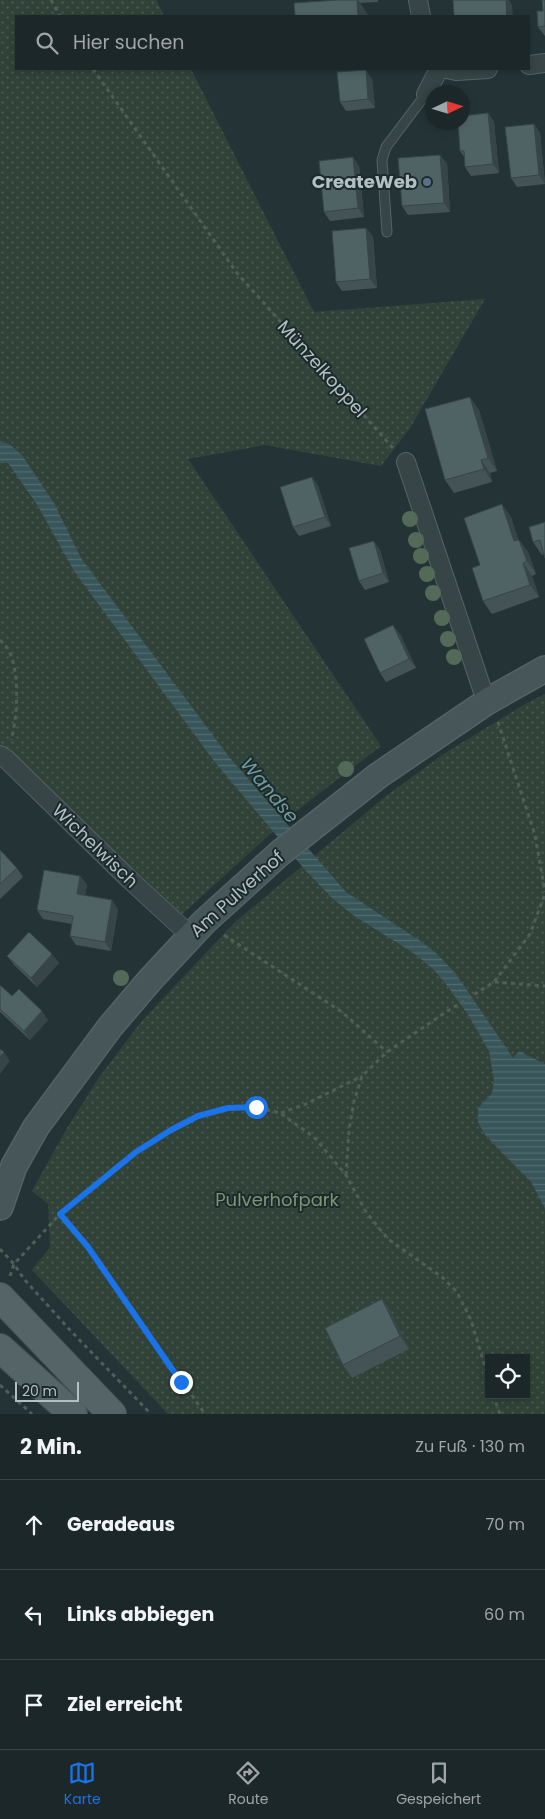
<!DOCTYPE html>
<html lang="de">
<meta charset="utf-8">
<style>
:root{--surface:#1b2728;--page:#242f30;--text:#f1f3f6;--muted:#a0a5a8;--line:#394445;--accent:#1a73e8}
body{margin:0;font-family:Poppins,sans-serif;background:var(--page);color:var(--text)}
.controls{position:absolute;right:15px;bottom:15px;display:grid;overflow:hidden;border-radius:0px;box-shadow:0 2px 8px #0003}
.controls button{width:45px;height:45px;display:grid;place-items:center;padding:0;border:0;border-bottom:1px solid var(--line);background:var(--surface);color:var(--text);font:25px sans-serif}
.compass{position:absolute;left:425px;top:85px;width:45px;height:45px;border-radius:50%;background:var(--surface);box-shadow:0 2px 8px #0003;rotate:86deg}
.scale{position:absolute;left:15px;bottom:12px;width:64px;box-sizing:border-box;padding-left:5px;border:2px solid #b2c0c3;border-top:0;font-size:14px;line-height:18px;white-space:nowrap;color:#b2c0c3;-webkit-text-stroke:4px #1c2a2b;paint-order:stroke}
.stop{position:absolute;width:15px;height:15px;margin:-11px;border:4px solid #1a73e8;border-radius:50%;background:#fff}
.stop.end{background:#1a73e8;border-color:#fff;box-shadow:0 1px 5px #0008}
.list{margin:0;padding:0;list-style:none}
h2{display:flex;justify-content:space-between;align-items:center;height:65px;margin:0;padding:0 20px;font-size:21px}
h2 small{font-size:16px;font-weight:400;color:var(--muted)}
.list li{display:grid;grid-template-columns:32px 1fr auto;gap:15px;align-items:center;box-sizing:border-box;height:90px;padding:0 20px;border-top:1px solid var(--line)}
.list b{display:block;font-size:19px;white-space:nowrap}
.list em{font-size:16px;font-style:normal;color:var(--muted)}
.icon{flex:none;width:28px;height:28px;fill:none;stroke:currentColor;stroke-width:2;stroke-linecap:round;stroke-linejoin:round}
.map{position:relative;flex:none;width:545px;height:1414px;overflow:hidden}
.search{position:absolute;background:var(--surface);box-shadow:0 2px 8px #0003;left:15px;right:15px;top:15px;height:55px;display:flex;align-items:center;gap:12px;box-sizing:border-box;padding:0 18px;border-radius:0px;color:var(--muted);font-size:19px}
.sheet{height:335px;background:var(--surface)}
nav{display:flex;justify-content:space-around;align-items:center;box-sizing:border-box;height:70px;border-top:1px solid var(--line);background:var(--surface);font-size:14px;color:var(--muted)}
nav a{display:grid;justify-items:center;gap:2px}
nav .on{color:var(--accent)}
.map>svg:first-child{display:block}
.park{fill:url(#park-dots);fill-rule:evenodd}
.water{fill:url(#water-rules)}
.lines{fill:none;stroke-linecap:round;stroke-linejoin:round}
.lane-casing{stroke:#556364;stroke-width:11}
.street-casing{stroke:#556364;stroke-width:20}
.secondary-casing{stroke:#556364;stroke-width:28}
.primary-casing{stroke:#435153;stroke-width:30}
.path{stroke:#4e5f5a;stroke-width:3;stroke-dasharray:4 4;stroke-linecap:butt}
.lane{stroke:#374547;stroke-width:9}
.street{stroke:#374547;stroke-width:18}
.secondary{stroke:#465659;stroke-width:25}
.primary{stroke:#556567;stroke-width:28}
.tree{fill:#546a58}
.wall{fill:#445456}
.shaded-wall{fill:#374546}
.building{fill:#4f6264;stroke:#374546}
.route{stroke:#1a73e8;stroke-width:6}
.service-dot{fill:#5c6f8a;stroke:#1c2a2b;stroke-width:2}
.labels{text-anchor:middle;stroke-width:4;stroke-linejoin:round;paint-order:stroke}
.poi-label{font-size:18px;font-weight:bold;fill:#b2c0c3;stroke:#1c2a2b;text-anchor:end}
.street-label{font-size:18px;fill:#b2c0c3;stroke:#1c2a2b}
.park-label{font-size:18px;fill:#7c9673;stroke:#1c2a2b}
.water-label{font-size:19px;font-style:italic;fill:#6f999d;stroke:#1c2a2b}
</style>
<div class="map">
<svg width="545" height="1414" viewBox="0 0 545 1414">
<defs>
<pattern id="park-dots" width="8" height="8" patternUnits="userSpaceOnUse" patternTransform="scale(1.25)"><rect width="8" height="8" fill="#314339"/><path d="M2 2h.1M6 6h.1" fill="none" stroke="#4c5c54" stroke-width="1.8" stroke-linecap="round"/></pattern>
<pattern id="water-rules" width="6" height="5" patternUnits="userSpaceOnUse" patternTransform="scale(1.25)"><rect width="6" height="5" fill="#385559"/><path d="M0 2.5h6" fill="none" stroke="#526c6f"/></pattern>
</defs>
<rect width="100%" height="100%" fill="#243436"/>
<path class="park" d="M0 0H156L164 16H16V69H191L314 312 485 299 410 428 381 466 265 445 188 459 381 746 290 816 181 915 17 763 0 752Z
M545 694V1064L519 1051 494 1080 492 1093 478 1108V1123L486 1136 517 1166 531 1182 545 1209V1414H168L32 1270 50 1247 48 1204 32 1191 67 1128 100 1076 141 1022 235 922 386 796 445 753 527 703ZM489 1358H526V1395H489Z"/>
<path class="water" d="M0 441 9 444 22 455 54 503 81 558 230 758 346 892 422 942 436 953 456 974 513 1058 519 1051 545 1064V1209L531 1182 486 1136 478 1123V1108L492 1093 494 1080 489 1051 469 1016 446 984 433 969 415 954 353 915 332 898 306 871 214 761 74 571 38 506 8 463H0Z"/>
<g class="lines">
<defs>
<path id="lane" d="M387 232 382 160 386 147 426 94"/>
<path id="street" d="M418 0 421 16
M529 65 545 63
M447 69 456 71 488 69
M426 94 439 69
M406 462 482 689 488 701
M0 755 6 759 130 880 191 936"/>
<path id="secondary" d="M0 1207 14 1166 36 1127 110 1027 150 980 204 922 280 853 379 775 488 701 545 669"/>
<path id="primary" d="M0 1297 112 1414
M0 1348 73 1414"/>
</defs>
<use href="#lane" class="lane-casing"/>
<use href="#street" class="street-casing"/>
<use href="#secondary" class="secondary-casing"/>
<use href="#primary" class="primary-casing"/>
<path class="path" d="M51 0 60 16
M93 69 237 273 393 448
M0 640C3 643 6 646 8 649 20 670 18 717 11 740
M498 722 535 835 545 892
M224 935 342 1012 387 1052
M495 982 545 986
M281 1113 306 1104 362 1076
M346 1175 349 1130 354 1101 362 1076 387 1052 446 1012 494 982 530 934 545 894
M60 1214 88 1247 205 1414
M0 1249 14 1264 24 1279 69 1329 151 1414
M10 1276 14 1264 60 1214 136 1152 171 1130 198 1116 229 1108 256 1107 280 1113 314 1137 346 1175 366 1212 388 1239 442 1277 457 1292 471 1320 489 1380
M0 1385 32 1414
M493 1395 500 1414"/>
<use href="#lane" class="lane"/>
<use href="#street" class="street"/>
<use href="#secondary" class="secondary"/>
<use href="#primary" class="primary"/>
</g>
<g class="tree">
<circle cx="410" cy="519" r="8"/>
<circle cx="416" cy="540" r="8"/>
<circle cx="421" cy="556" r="8"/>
<circle cx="427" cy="574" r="8"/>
<circle cx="433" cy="593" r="8"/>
<circle cx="442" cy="618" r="8"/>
<circle cx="448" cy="639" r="8"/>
<circle cx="454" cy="657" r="8"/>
<circle cx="346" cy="769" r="8"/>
<circle cx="121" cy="978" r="8"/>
</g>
<path class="wall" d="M337 0H378V2L360 3Z
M545 0V36L538 27Z
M372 79 375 108 346 111 340 102Z
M488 113 494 122 499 173 471 176 465 167 464 157 460 151Z
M534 124 540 133 545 184 517 187 511 178Z
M440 155 447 164 450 212 408 215 402 206Z
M359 166 364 217 330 221 324 212Z
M366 228 373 237 377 288 342 291 336 282Z
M479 410 497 471 490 473 492 482 454 493 445 480Z
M312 477 318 486 331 526 299 536 293 527Z
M511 517 518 540H519L528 552 536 574 532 576 539 597 492 614 483 601 480 565Z
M545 522 544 554 542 555 533 542Z
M380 550 389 582 365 590 359 581Z
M400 634 416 668 386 682 380 673Z
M0 850 17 868 23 877 0 899Z
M80 876 87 885 85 896 118 909 111 951 76 945 70 936 72 924 43 919 37 910Z
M52 954 59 963 37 987 14 965 7 956Z
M0 985 12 996 48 1020 30 1040 0 1012Z
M382 1299 391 1312 409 1349 352 1378 343 1365Z"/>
<path class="shaded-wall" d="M357 0H358L369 16H358Z
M506 0H509L512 5 513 16H507Z
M366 70 372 79 375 108 368 99Z
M488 113 494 122 499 173 493 164Z
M534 124 540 133 545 184 539 175Z
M440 155 447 164 450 212 444 203Z
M353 157 359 166 364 217 358 208Z
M366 228 373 237 377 288 370 279Z
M470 397 479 410 497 471 488 458Z
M481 460 490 473 492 482 484 469Z
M312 477 318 486 331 526 325 517Z
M502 504 511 517 523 554 514 541Z
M519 540 528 552 536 574 527 561Z
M374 541 380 550 389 582 383 573Z
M523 563 532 576 539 597 530 585Z
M393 625 400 634 416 668 409 659Z
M80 876 87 885 84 903 77 894Z
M112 900 118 909 111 951 105 942Z
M52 954 59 963 37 987 31 978Z
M42 1011 48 1020 30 1040 24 1031Z
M4 1052 10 1061 0 1074V1057Z
M382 1299 391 1312 409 1349 400 1336Z"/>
<path class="building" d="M337 0H357L358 16H295L294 3Z
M453 0H506L507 16H454Z
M542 0H545V26L538 27 537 11H543Z
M366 70 368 99 340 102 337 72Z
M488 113 493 164 465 167 464 151H460L458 122H462V116Z
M534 124 539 175 511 178 505 127Z
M440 155 444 203 402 206 398 158Z
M353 157 358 208 324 212 319 161Z
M366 228 370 279 336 282 332 231Z
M470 397 488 458 481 460 484 469 445 480 425 409Z
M312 477 325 517 293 527 280 487Z
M502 504 514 541 519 540 527 561 523 563 530 585 483 601 472 568 480 565 464 518Z
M545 522V558L540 540 533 542 529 527Z
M374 541 383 573 359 581 349 548Z
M393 625 409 659 380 673 364 639Z
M0 850 17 868 0 884Z
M44 870 80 876 77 894 112 900 105 942 70 936 73 916 37 910Z
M29 932 52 954 31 978 7 956Z
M0 985 12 996 19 989 42 1011 24 1031 0 1009Z
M0 1049 4 1052 0 1057Z
M382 1299 400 1336 343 1365 325 1328Z"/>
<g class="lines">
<path class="route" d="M181 1382 88 1247 60 1214 136 1152 171 1130 198 1116 228 1108 256 1107"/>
</g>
<circle class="service-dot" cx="427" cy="182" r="5"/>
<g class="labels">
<g class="poi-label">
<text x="417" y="188">CreateWeb</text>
</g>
<g class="street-label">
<text transform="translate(322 369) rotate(48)" y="6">Münzelkoppel</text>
<text transform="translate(95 846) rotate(44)" y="6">Wichelwisch</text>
<text transform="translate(237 894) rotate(-42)" y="6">Am Pulverhof</text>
</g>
<g class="park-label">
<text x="277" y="1206">Pulverhofpark</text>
</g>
<g class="water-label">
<text transform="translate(270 790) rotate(50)" y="7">Wandse</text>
</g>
</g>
</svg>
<div class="controls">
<button><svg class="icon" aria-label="locate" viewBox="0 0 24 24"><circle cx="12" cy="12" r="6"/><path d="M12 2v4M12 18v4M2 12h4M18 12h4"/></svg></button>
</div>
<svg class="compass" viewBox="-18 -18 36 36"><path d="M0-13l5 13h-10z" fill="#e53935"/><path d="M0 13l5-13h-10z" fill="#a0a5a8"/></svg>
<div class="scale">20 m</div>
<div class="stop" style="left:256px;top:1107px"></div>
<div class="stop end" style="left:181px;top:1382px"></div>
<div class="search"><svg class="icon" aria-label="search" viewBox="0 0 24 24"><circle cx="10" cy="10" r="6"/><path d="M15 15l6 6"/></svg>Hier suchen</div>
</div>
<section class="sheet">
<h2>2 Min.<small>Zu Fuß · 130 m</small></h2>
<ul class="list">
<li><svg class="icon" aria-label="ahead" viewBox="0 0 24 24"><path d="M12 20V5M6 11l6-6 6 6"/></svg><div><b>Geradeaus</b></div><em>70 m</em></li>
<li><svg class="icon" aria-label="left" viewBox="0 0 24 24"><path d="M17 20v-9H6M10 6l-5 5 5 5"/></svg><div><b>Links abbiegen</b></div><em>60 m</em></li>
<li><svg class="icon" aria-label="arrive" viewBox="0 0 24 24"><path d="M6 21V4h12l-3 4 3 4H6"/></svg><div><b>Ziel erreicht</b></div></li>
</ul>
</section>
<nav>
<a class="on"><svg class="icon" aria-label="map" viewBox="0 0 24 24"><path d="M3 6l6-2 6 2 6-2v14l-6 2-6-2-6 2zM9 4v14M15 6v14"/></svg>Karte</a>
<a><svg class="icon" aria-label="directions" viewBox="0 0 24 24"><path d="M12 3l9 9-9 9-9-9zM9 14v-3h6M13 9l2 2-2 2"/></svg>Route</a>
<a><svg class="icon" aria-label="saved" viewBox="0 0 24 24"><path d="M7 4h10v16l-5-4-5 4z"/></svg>Gespeichert</a>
</nav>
